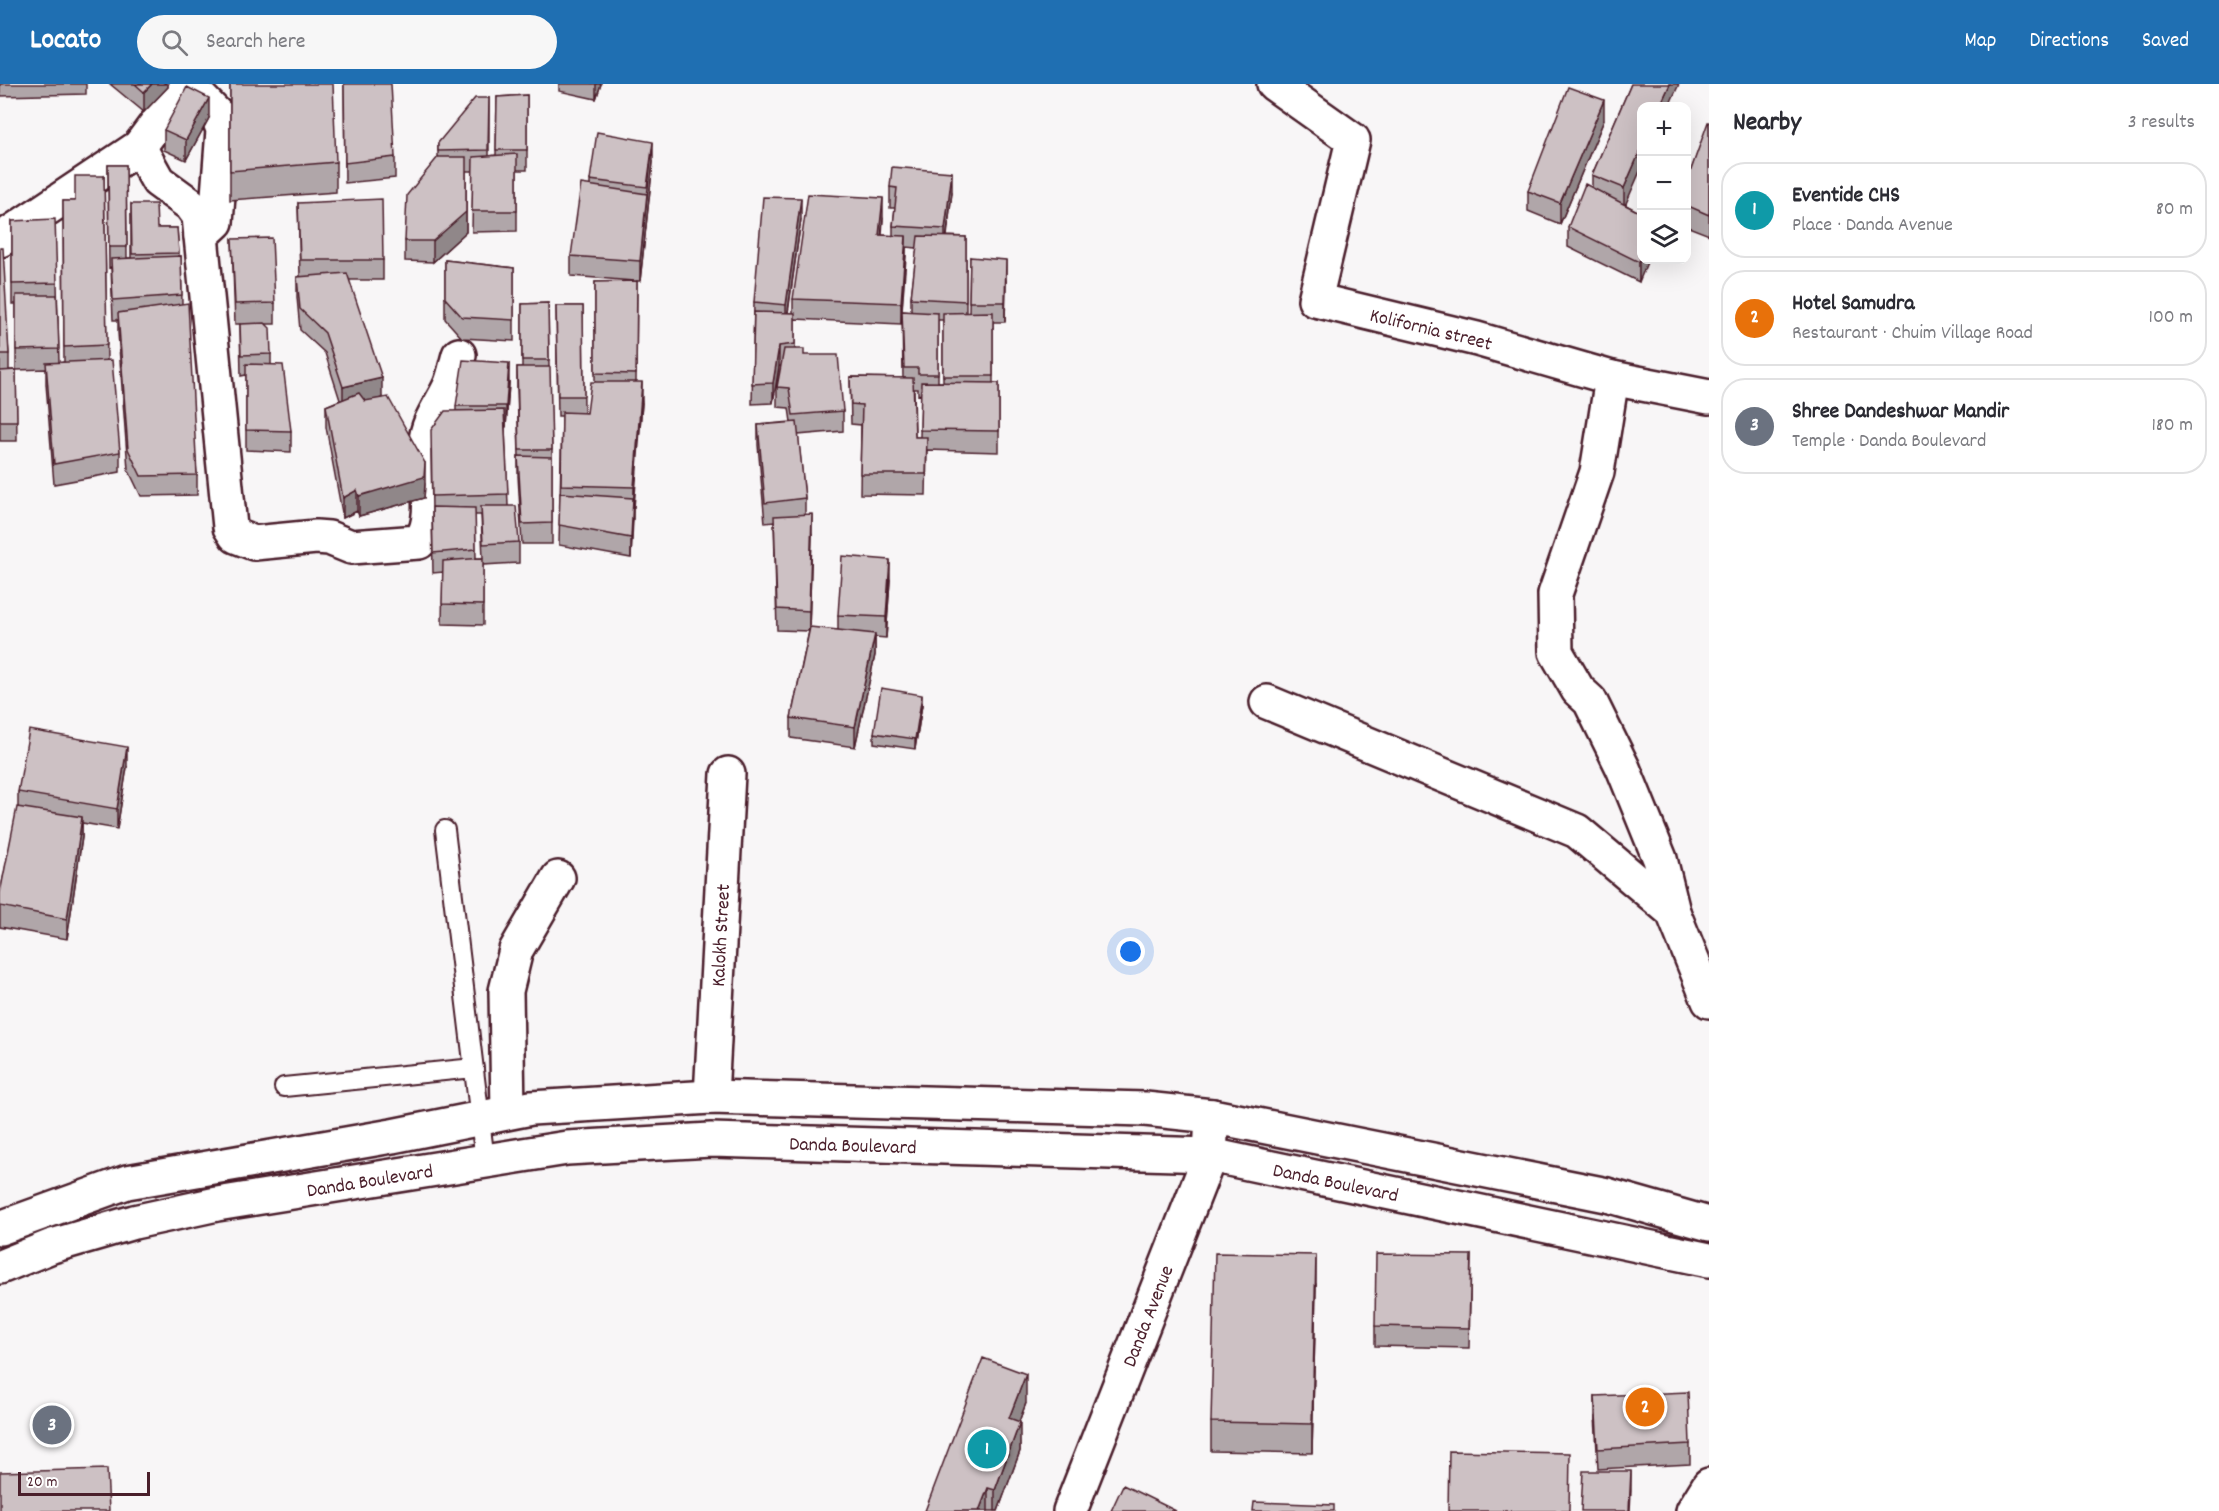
<!DOCTYPE html>
<meta charset="utf-8">
<style>
:root{--surface:#fff;--page:#f7f7f7;--text:#2b2b33;--muted:#7c7c81;--line:#e1e1e2;--accent:#1f6fb2}
body{margin:0;font-family:Dekko,sans-serif;background:var(--page);color:var(--text)}
.controls{position:absolute;right:18px;top:18px;display:grid;overflow:hidden;border-radius:12px;box-shadow:0 6px 24px #0002}
.controls button{width:54px;height:54px;display:grid;place-items:center;padding:0;border:0;border-bottom:2px solid var(--line);background:var(--surface);color:var(--text);font:30px sans-serif}
.scale{position:absolute;left:18px;bottom:15px;width:132px;box-sizing:border-box;padding-left:6px;border:3px solid #4a1f2b;border-top:0;font-size:16px;line-height:21px;white-space:nowrap;color:#4a1f2b;-webkit-text-stroke:4px #fff;paint-order:stroke}
.you{position:absolute;left:1131px;top:868px;width:21px;height:21px;margin:-15px;border:4px solid #fff;border-radius:50%;background:#1a73e8;box-shadow:0 0 0 9px #1a73e833}
.badge{display:grid;place-items:center;width:39px;height:39px;border-radius:50%;background:var(--accent);color:#fff;font-size:20px;font-weight:700}
.pin{position:absolute;translate:-50% -50%;border:3px solid #fff;box-shadow:0 2px 6px #0006}
.list{margin:0;padding:0;list-style:none}
h2{display:flex;justify-content:space-between;align-items:center;height:78px;margin:0;padding:0 24px;font-size:26px}
h2 small{font-size:20px;font-weight:400;color:var(--muted)}
.list li{display:grid;grid-template-columns:39px 1fr auto;gap:18px;align-items:center;box-sizing:border-box;height:96px;margin:0 12px 12px;padding:0 12px;border:2px solid var(--line);border-radius:24px}
.list b{display:block;font-size:22px;white-space:nowrap}
.list p{margin:0;font-size:20px;white-space:nowrap;color:var(--muted)}
.list em{font-size:20px;font-style:normal;color:var(--muted)}
.icon{flex:none;width:33px;height:33px;fill:none;stroke:currentColor;stroke-width:2;stroke-linecap:round;stroke-linejoin:round}
.map{position:relative;flex:none;width:1709px;height:1427px;overflow:hidden}
header{display:flex;align-items:center;gap:36px;box-sizing:border-box;height:84px;padding:0 30px;background:var(--accent);color:#fff}
header strong{font-size:28px}
nav{display:flex;gap:33px;margin-inline-start:auto;font-size:21px}
.search{width:420px;height:54px;background:var(--page);display:flex;align-items:center;gap:15px;box-sizing:border-box;padding:0 21px;border-radius:33px;color:var(--muted);font-size:22px}
main{display:flex}
aside{flex:1;background:var(--surface)}
.map>svg:first-child{display:block}
.lines{fill:none;stroke-linecap:round;stroke-linejoin:round}
.service-casing{stroke:#4a1f2b;stroke-width:22}
.minor-casing{stroke:#4a1f2b;stroke-width:38}
.secondary-casing{stroke:#4a1f2b;stroke-width:38}
.service{stroke:#fff;stroke-width:18}
.minor{stroke:#fff;stroke-width:33}
.secondary{stroke:#fff;stroke-width:33}
.wall{fill:#b0a6a9;stroke:#4a1f2b;stroke-width:1.5;fill-rule:evenodd}
.shaded-wall{fill:#908789;stroke:#4a1f2b;stroke-width:1.5}
.building{fill:#cdc1c4;stroke:#4a1f2b;stroke-width:1.5}
.labels{text-anchor:middle;stroke-width:6;stroke-linejoin:round;paint-order:stroke}
.street-label{font-size:20px;fill:#4a1f2b;stroke:#fff}
</style>
<header>
<strong>Locato</strong>
<div class="search"><svg class="icon" aria-label="search" viewBox="0 0 24 24"><circle cx="10" cy="10" r="6"/><path d="M15 15l6 6"/></svg>Search here</div>
<nav><a>Map</a><a>Directions</a><a>Saved</a></nav>
</header>
<main>
<div class="map">
<svg width="1709" height="1427" viewBox="0 0 1709 1427">
<rect width="100%" height="100%" fill="#f8f6f7"/>
<filter id="ink" filterUnits="userSpaceOnUse"><feTurbulence type="fractalNoise" baseFrequency=".0167" numOctaves="2"/><feDisplacementMap in="SourceGraphic" scale="12" xChannelSelector="R" yChannelSelector="G"/><feConvolveMatrix kernelMatrix="1 2 1 2 8 2 1 2 1" color-interpolation-filters="sRGB"/></filter>
<g filter="url(#ink)">
<g class="lines">
<defs>
<path id="service" d="M445 746 485 1077
M284 1003 474 984"/>
<g id="minor">
<path d="M187 0 218 32 223 46 216 138 201 152"/>
<path id="s1" d="M1274 0 1353 56 1315 216 1477 255 1612 294 1709 313"/>
<path d="M139 63 158 97 191 121 199 132 230 443 236 452 254 459 316 453 329 454 351 463 419 458C439 437 424 385 426 358 427 338 442 320 450 302 454 293 456 281 459 271"/>
<path d="M0 156 139 63 186 0"/>
<path d="M1612 294 1597 388 1555 510 1556 568 1578 606 1590 617 1623 684 1660 775 1673 828"/>
<path d="M1267 618 1577 747 1673 828 1709 917"/>
<path id="s2" d="M711 1013 728 690"/>
<path d="M508 1028 506 907 516 866 558 794"/>
<path id="s3" d="M1070 1427 1210 1071 1212 1032"/>
<path d="M1693 1427 1709 1401"/>
</g>
<g id="secondary">
<path d="M0 1144 127 1098 392 1052 531 1024 711 1013 1145 1025 1212 1032 1607 1111 1709 1140"/>
<path id="s4" d="M0 1183 52 1162 134 1138 217 1120 567 1064 711 1056 1210 1071 1709 1176"/>
</g>
</defs>
<use href="#service" class="service-casing"/>
<use href="#minor" class="minor-casing"/>
<use href="#secondary" class="secondary-casing"/>
<use href="#service" class="service"/>
<use href="#minor" class="minor"/>
<use href="#secondary" class="secondary"/>
</g>
<path class="wall" d="M0 0H86V10L0 12Z
M110 0H168V3L144 28Z
M230 0 336 78V108L230 116Z
M344 0 395 73V94L345 99Z
M559 0H601L596 15 559 7Z
M1631 0 1626 121 1641 129 1639 198 1568 163V143L1592 104V91Z
M527 11V86H517V147L472 148 473 87H466V148L433 178 405 177V157L438 73V59L489 14V72L496 71 497 13Z
M209 34 186 76 164 66V46Z
M1604 36 1560 140 1528 127V107Z
M1709 38V151L1686 142V100Z
M653 78 640 197H637L636 298 642 319 633 424 631 474 559 461 562 332H558L556 222H583L584 329H587L595 298V198L634 197 571 192V172L590 101V96Z
M108 81H126L127 174H131V120L157 144H177L179 172H181L182 220 197 391V411L141 412 128 385 118 249V236H113L111 183 109 184Z
M104 92 107 276 120 368V388L54 400 46 300V285L16 286 17 357H0V164L9 270V286H16V220H12V137L57 199 59 279 64 278 63 117H75Z
M890 103 952 108 947 152 966 153V229H969L970 173 1006 196 1005 238H993V299H999V368L927 366 926 411 860 410 861 341 851 340 850 293 903 294 902 227 911 228V214L917 164 906 163 901 240 795 235V265L804 271 843 327V347L798 351 805 414V430L812 450 809 546H838V531L890 496 886 554 875 553V571L855 663 791 654V634L809 547 777 546 774 438 765 439 758 361V341L791 338 789 324 777 323V303L781 282H779L773 319 752 320 754 218 801 135 788 229H793V215L883 135 882 151 893 152V142L895 124H890ZM938 236H943V298H938ZM914 305H918V311L921 310 920 353H915Z
M298 119 383 176V196H349L382 314 425 400 424 414 359 432 357 427 343 434 326 343V322L340 316 325 269 300 246 297 213V193H300Z
M232 155 275 219V240H266L271 270V281L291 347V368L246 366V291L241 292 240 240H235Z
M445 176 514 184V257L462 254 445 235Z
M548 219 549 283 552 366V460H522L518 392V372H519L517 303V283H522V220Z
M509 299 506 343H505L508 422 519 458V479L483 481V541L442 540 443 488 433 489 431 366 456 327V322ZM475 431H481L483 474H476Z
M922 621 915 665 874 659V649Z
M127 683 117 745 82 739V753L67 855 0 843V809L18 723V708Z
M1471 1171 1469 1264 1375 1262V1242Z
M1316 1201 1312 1369 1211 1367V1338Z
M1595 1312 1690 1360V1380L1598 1385 1595 1332Z
M1026 1319 1019 1337 1020 1367 998 1427H925Z"/>
<path class="shaded-wall" d="M152 0H168V3L144 28V8Z
M596 0H601L596 15Z
M1670 0H1679L1669 22H1660Z
M209 14V34L186 76V56Z
M1604 16V36L1560 140V119Z
M653 58V78L640 197V177Z
M1641 65V85L1624 124V104Z
M952 88V108L945 165V145Z
M466 93V148L433 178V157Z
M801 114V135L786 241V221Z
M883 114V135L879 171V151Z
M906 152V173L901 240V219Z
M1641 172V176H1648L1639 198V178Z
M1006 176V196L1005 238V218Z
M779 262V282L773 319V299Z
M509 279V299L506 343V322Z
M382 294V314L343 324V303Z
M642 298V319L634 424V403Z
M425 379V400L424 414 359 432V412Z
M357 406V427L343 434V414Z
M633 414V435L631 474V454Z
M812 430V450L809 547V527Z
M890 476V496L886 554V533Z
M875 550V571L855 663V643Z
M922 611V621L915 665V655Z
M127 663V683L117 745V725Z
M82 733V753L67 855V835Z
M1316 1171V1201L1312 1369V1340Z
M1026 1290V1319L1009 1364V1334Z
M1020 1338V1367L998 1427H995V1406Z
M1631 1387V1407L1630 1427H1629Z
M988 1404V1427H979Z"/>
<path class="building" d="M135 0H152L144 8Z
M230 0H333L336 78 230 87Z
M344 0H391L395 73 345 79Z
M1631 0H1670L1660 22H1641V65L1624 104 1592 91Z
M187 3 209 14 186 56 164 46Z
M1568 3 1604 16 1560 119 1528 107Z
M527 11V66H496L497 13Z
M475 14H489L488 66 438 67V59Z
M1708 38H1709V131L1686 121V100Z
M597 48 653 58 647 103 590 96Z
M517 70V127H472L473 73Z
M438 73H466V128L433 157H405L407 111Z
M108 81H126L127 163H109Z
M892 83 952 88 945 145 893 142 897 104 890 103Z
M75 92H104L107 261 64 263 63 117H75Z
M581 100 647 110 640 177 571 172Z
M1585 100 1641 129V172L1639 178 1568 143Z
M808 110 883 114 879 151 906 152 901 219 793 215Z
M763 113 801 114 786 221 754 218Z
M382 115 383 176H300L298 119Z
M131 120H156L157 144H177L179 169 132 170Z
M55 135 57 199 12 200V137Z
M918 152 966 153V217L911 214Z
M272 154 275 219 235 220 232 155Z
M0 164H3L9 270H0Z
M181 172 182 211 113 216 111 175Z
M970 173 1006 176 1005 218H969Z
M445 176 514 184V236L462 233 445 214Z
M347 189 382 294 343 303 325 249 300 225 297 193Z
M637 197 636 290 595 289V198Z
M16 211H57L59 265 16 266Z
M188 219 197 391 141 392 128 365 118 229Z
M548 219 549 276H522V220Z
M556 222H583L584 312H558Z
M902 227 938 229V290H918V284H904Z
M754 228 795 229V260L779 262 773 299 752 300Z
M993 228V292H943V229Z
M265 239 270 244 271 270 241 271 240 240Z
M784 265H804V271H838L843 327 793 331 789 304 777 303Z
M112 276 120 368 54 380 46 279Z
M463 276 509 279 506 322H456Z
M246 280 283 281 291 347 246 346Z
M517 283H550L552 366H519Z
M16 286 17 337H0V287Z
M850 293 913 294 915 353H927L926 390H860L862 321 851 320Z
M591 298H642L634 403 561 401 562 328 587 329Z
M921 298 999 299V347L920 346Z
M359 309 365 317 388 313 425 379 424 393 359 412 357 406 343 414 326 322Z
M504 326 508 410 432 412 431 346 445 327Z
M797 338 805 414 765 419 758 341Z
M518 372 552 373V439L522 440Z
M560 409 633 414 631 454 559 441Z
M481 422H516L519 458 483 460Z
M432 423 475 424 476 465 433 469Z
M812 430 809 527 777 525 774 432Z
M842 472 890 476 886 533 838 531Z
M483 474V521L442 520 443 477Z
M810 543 875 550 855 643 791 634Z
M881 604 922 611 915 655 874 649Z
M29 646 127 663 117 725 18 708Z
M17 723 82 733 67 835 0 822V809Z
M1215 1169 1316 1171 1312 1340 1211 1338Z
M1376 1170 1471 1171 1469 1244 1375 1242Z
M983 1274 1026 1290 1009 1334 1020 1338 995 1406 988 1404 979 1427H925Z
M1688 1308 1690 1360 1598 1365 1595 1312Z
M1449 1367 1570 1369 1569 1427H1448Z
M107 1385 109 1427H0V1388Z
M1583 1387H1631L1629 1427H1581Z
M1123 1401 1176 1427H1111Z
M1254 1418 1334 1421V1427H1253Z"/>
</g>
<g class="labels">
<g class="street-label">
<text dy="7" stroke="none"><textPath href="#s1" startOffset="381">Kolifornia street</textPath></text>
<text dy="7" stroke="none"><textPath href="#s2" startOffset="162">Kalokh Street</textPath></text>
<text dy="7" stroke="none"><textPath href="#s4" startOffset="867">Danda Boulevard</textPath></text>
<text dy="7" stroke="none"><textPath href="#s4" startOffset="381">Danda Boulevard</textPath></text>
<text dy="7" stroke="none"><textPath href="#s4" startOffset="1353">Danda Boulevard</textPath></text>
<text dy="7" stroke="none"><textPath href="#s3" startOffset="210">Danda Avenue</textPath></text>
</g>
</g>
</svg>
<div class="controls">
<button>+</button>
<button>−</button>
<button><svg class="icon" aria-label="layers" viewBox="0 0 24 24"><path d="M12 4l9 5-9 5-9-5zM3 14l9 5 9-5"/></svg></button>
</div>
<div class="scale">20 m</div>
<div class="you"></div>
<div class="pin badge" style="left:987px;top:1365px;background:#0f9aa8">1</div>
<div class="pin badge" style="left:1645px;top:1323px;background:#e8710a">2</div>
<div class="pin badge" style="left:52px;top:1341px;background:#6b7280">3</div>
</div>
<aside>
<h2>Nearby<small>3 results</small></h2>
<ul class="list">
<li><span class="badge" style="background:#0f9aa8">1</span><div><b>Eventide CHS</b><p>Place · Danda Avenue</p></div><em>80 m</em></li>
<li><span class="badge" style="background:#e8710a">2</span><div><b>Hotel Samudra</b><p>Restaurant · Chuim Village Road</p></div><em>100 m</em></li>
<li><span class="badge" style="background:#6b7280">3</span><div><b>Shree Dandeshwar Mandir</b><p>Temple · Danda Boulevard</p></div><em>180 m</em></li>
</ul>
</aside>
</main>
